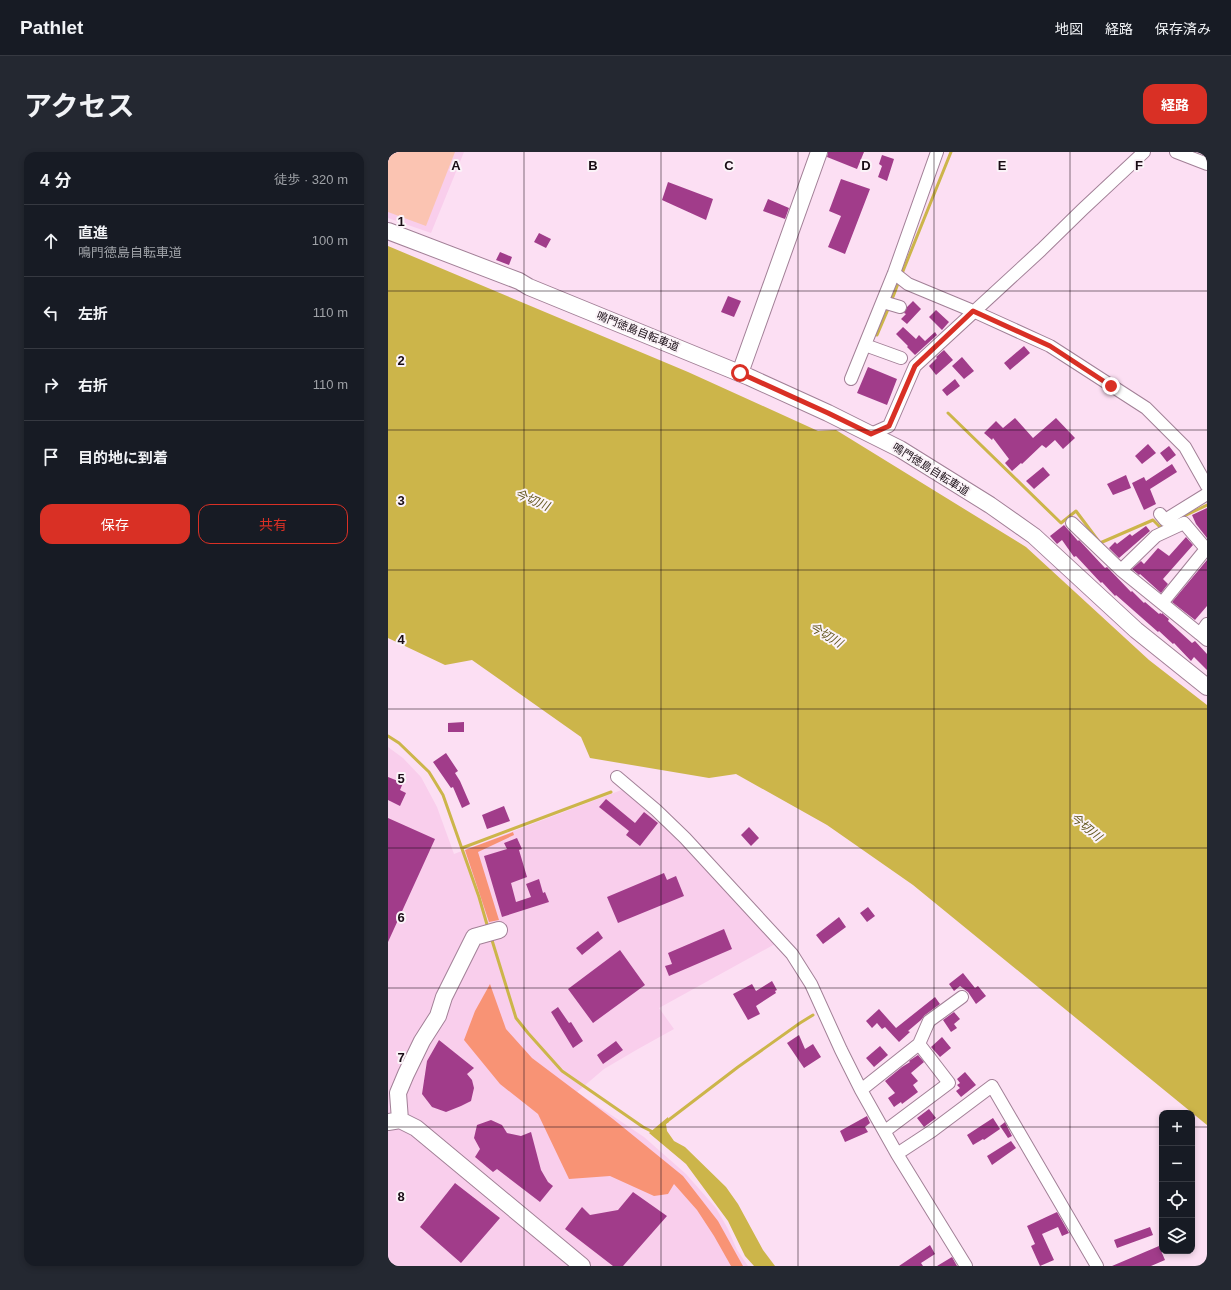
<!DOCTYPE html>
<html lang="ja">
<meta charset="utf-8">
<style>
:root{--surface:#171b24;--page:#242831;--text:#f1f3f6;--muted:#9ea1a6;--line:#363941;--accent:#d93025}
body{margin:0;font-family:Helvetica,"Noto Sans JP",sans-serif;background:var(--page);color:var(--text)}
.controls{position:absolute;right:12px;bottom:12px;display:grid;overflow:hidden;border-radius:8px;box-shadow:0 2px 6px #0003}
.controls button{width:36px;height:36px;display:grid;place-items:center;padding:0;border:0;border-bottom:1px solid var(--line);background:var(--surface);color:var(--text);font:20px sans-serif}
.stop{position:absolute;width:12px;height:12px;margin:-9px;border:3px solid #d93025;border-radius:50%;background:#fff}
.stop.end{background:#d93025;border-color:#fff;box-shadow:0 1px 4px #0008}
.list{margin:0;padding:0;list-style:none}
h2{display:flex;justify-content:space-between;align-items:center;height:52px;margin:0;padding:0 16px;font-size:17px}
h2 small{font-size:13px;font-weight:400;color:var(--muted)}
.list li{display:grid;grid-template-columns:26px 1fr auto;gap:12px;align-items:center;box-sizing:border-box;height:72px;padding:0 16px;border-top:1px solid var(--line)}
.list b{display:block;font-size:15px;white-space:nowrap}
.list p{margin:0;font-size:13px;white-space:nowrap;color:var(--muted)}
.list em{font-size:13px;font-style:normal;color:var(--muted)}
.actions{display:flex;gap:8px;padding:12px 16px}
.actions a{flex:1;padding:9px 0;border:1px solid var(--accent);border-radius:12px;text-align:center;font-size:14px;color:var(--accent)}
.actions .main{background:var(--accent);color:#fff}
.icon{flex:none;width:22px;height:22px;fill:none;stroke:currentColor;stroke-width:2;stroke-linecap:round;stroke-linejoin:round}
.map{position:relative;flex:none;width:819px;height:1114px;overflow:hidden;border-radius:12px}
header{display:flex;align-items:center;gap:24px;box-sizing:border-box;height:56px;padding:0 20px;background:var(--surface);border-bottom:1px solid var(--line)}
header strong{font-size:19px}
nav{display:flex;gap:22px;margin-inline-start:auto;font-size:14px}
.intro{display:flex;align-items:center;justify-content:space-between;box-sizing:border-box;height:96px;padding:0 24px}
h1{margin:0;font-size:28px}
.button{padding:10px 18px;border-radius:12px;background:var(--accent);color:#fff;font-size:14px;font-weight:700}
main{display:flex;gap:24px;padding:0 24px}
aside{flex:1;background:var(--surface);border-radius:12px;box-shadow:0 2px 6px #0003}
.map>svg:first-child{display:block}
.built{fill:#f9ceec}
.green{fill:#fbc4b2}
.forest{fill:#f89375}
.water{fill:#ccb54a}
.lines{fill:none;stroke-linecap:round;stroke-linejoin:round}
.stream{stroke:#ccb54a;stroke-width:3}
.building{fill:#a13c8a}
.street-casing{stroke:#a28097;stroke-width:14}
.secondary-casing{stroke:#a28097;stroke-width:18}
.street{stroke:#fff;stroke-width:12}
.secondary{stroke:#fff;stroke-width:16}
.route{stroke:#d93025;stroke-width:5}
.grid{fill:none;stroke:#190d15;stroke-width:1;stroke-opacity:0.55}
.labels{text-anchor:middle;stroke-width:4;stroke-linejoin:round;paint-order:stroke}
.street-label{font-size:11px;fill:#190d15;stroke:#fbf3f8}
.water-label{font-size:12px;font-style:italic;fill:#62561e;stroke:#fbf3f8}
.grid-label{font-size:13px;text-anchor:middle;font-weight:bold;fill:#190d15;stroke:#fbf3f8;stroke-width:4;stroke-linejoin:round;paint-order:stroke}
</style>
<header>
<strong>Pathlet</strong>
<nav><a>地図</a><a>経路</a><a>保存済み</a></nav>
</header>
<div class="intro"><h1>アクセス</h1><a class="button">経路</a></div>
<main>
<aside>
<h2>4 分<small>徒歩 · 320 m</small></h2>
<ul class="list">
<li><svg class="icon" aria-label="ahead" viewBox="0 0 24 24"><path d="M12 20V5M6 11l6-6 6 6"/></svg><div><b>直進</b><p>鳴門徳島自転車道</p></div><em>100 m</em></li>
<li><svg class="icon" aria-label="left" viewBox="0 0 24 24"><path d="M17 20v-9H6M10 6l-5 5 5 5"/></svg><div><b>左折</b></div><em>110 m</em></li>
<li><svg class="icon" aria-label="right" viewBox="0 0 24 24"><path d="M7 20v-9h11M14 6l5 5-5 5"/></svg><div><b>右折</b></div><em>110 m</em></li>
<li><svg class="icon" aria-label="arrive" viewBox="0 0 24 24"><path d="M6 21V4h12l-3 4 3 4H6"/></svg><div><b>目的地に到着</b></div></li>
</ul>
<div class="actions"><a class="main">保存</a><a>共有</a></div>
</aside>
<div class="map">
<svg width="819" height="1114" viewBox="0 0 819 1114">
<rect width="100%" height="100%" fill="#fcdff3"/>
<path class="built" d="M0 0H76L43 81 0 66Z
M0 595 15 606 33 625 49 655 66 702 236 637 297 691 387 792 271 856 286 877 250 897 216 917 189 940 256 985 298 1022 328 1056 340 1077 349 1098 360 1114H0Z"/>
<path class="green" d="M0 0H67L38 74 0 60Z"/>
<path class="forest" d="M125 680 126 683 90 700 111 768 101 770 77 698Z
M102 832 118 877 144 906 225 967 295 1024 330 1069 355 1114H343L326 1084 309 1058 286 1032 280 1042 266 1044 222 1024 181 1027 150 962 112 932 76 888 87 859Z"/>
<path class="water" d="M0 94 300 220 430 279 448 278 638 395 761 508 819 553V973L525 733 439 673 348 622 321 626 202 606 193 585 84 508 57 513 0 486Z
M280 965 281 970 278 972 279 979 286 989 297 995 338 1035 350 1052 375 1098 387 1114H366L357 1104 340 1069 298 1012 261 981Z"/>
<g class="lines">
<path class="stream" d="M513 124 563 0
M503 150 511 129
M489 183 501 155
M560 261 673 371 688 359 712 391 765 368 772 375 777 372
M790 367 819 353
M0 584 11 591 41 620 55 643 91 745 100 776
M74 696 223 640
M103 785 128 866 140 881 174 919 255 975 265 980
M278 970 350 915 412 871 425 863"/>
</g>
<path class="building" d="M440 0H476L469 17 439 5Z
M494 3 506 7 499 29 490 25 494 14 491 12Z
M453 27 482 37 457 102 440 95 453 64 441 59Z
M280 30 325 47 318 68 274 48Z
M380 47 401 56 397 67 375 59Z
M151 81 163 87 158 96 146 90Z
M112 100 124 105 121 113 108 108Z
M340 144 353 149 346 165 333 160Z
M525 149 533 157 519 172 513 167 518 162 516 161 519 155Z
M548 158 561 170 554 178 541 165Z
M515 175 528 187 531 183 537 189 547 180 549 183 527 203 519 195 520 194 508 182Z
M636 194 642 201 622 218 616 211Z
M556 198 565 208 548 223 541 214 549 206 548 205Z
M574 205 586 219 576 227 564 214Z
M480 215 509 227 499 253 469 241Z
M567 227 572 234 559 244 554 238Z
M627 266 645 286 668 266 687 286 675 297 667 288 658 296 654 293 634 312 633 311 624 319 617 311 621 307 605 286 604 288 596 281 608 269 615 276Z
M760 292 768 301 754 312 747 304Z
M781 294 788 303 779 310 772 301Z
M784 312 789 320 762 337 768 352 756 358 744 331 756 325 758 329Z
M655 315 662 323 646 337 638 329Z
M738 323 743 336 725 343 719 332Z
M819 356V386L808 372 804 363Z
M676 373 690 389 691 388 717 416 719 415 743 440 744 439 756 451 757 450 771 462 772 461 774 462V461L781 467 780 469 804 491 807 489 819 502V518L806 505 803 509 786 491 785 492 771 479 770 480 728 443 727 444 714 430 713 431 688 404 686 405 674 388 669 392 662 384Z
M758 374 762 379 731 406 721 396 727 390 729 392 742 382 744 384Z
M798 385 805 393 775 427 780 432 773 441 752 422 751 423 744 417 753 409 756 412 770 396 781 404Z
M819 408V454L807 468 784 450Z
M76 570V580H60V571Z
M58 601 70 619 67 621 72 629 82 652 74 656 65 635 63 636 45 610Z
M0 625 15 631 12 638 18 641 12 654 0 648Z
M218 647 247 671 256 660 270 671 252 694 238 683 241 679 211 655Z
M116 654 122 669 99 677 94 663Z
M0 666 47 687 0 790Z
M361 675 371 686 363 694 353 683Z
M129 686 134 697 131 698 139 725 123 731 128 750 143 745 138 732 151 727 155 741 157 740 161 750 114 765 96 704 119 697 116 691Z
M276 721 279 728 288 724 296 744 230 771 219 745Z
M480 755 487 764 479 770 472 761Z
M451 765 458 775 435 792 428 783Z
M336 777 344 797 281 824 277 814 284 812 280 801Z
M210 779 215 786 194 803 188 796Z
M232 798 257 833 205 871 180 837Z
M575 821 587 836 590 834 598 844 588 852 580 840 572 834 566 839 561 832Z
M384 829 389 838 387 839 388 841 368 854 372 862 360 868 345 842 364 832 368 839Z
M547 845 552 852 537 863 533 868 520 879 522 880 511 890 497 875 494 877 489 871 484 876 478 869 491 857 508 876Z
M170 855 181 871 183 870 195 889 185 896 163 860Z
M566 860 572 867 566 872 569 876 563 880 555 868Z
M411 883 417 897 425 892 433 905 416 916 399 891Z
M554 885 563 896 552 905 543 895Z
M51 888 86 916 79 922 84 928 86 936 83 949 73 954 58 960 44 955 34 942 39 909Z
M228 889 235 898 215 912 209 903Z
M492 894 500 903 486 915 478 906Z
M530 903 536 910 523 921 530 929 525 933 530 940 514 952 513 950 506 955 500 946 507 941 497 929 514 915 522 910 521 909Z
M577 920 588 933 573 945 568 939 572 936 569 933 572 931 569 927Z
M541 957 548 966 536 975 529 966Z
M479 964 482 971 477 975 480 980 457 990 452 979Z
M605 966 612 977 596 988 595 987 585 993 579 983Z
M103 968 114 973 119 981 133 984 143 980 153 1018 160 1030 165 1034 152 1050 109 1017 105 1020 87 1005 92 997 86 986 89 973Z
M617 970 624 984 620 986 612 974Z
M623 989 628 996 604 1013 599 1004Z
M67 1031 112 1066 73 1111 32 1075Z
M245 1040 279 1064 235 1114H225L177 1077 194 1055 202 1063 230 1058Z
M669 1060 681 1081 674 1084 670 1075 654 1082 666 1108 652 1114 643 1094 647 1092 639 1074Z
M762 1075 765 1083 729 1096 726 1088Z
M542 1093 547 1102 533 1111 535 1114H511Z
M771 1094 777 1108 763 1114H724Z
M564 1105 569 1114H549Z"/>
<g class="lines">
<defs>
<path id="street" d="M788 0 819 12
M506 121 520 132 585 159 662 194 758 256 797 295 819 334
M495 150 512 155
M477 193 513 206
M463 227 506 121 549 0
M483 282 501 274 527 214 653 98 695 57 756 0
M772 362 777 368 819 342
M684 371 733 418 812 482
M733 418 768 384 796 371 819 398
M774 451 818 397
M819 472 812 482 819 488
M229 625 268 658 297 686 404 802 423 832 453 898 473 938 509 1002 578 1114
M473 938 531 892 541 869 574 845
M497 979 561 931 531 892
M509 1002 544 979 604 934 709 1114"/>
<path id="secondary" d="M0 79 131 129 141 135 361 225 440 261 512 297 602 353 646 384 748 478 819 535
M352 221 431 0
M12 968 10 941 18 922 34 889 50 864 56 845 86 785 111 778
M0 970 12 968 28 976 194 1114"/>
</defs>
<use href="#street" class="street-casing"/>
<use href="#secondary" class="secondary-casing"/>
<use href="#street" class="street"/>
<use href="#secondary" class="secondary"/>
</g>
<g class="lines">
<path class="route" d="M352 221 440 261 483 282 501 274 527 214 585 159 662 194 723 234"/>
</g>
<path class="grid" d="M136 0V1114M273 0V1114M410 0V1114M546 0V1114M682 0V1114M0 139H819M0 278H819M0 418H819M0 557H819M0 696H819M0 836H819M0 975H774M804 975H819"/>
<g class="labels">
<g class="street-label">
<text transform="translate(250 179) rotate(22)" y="4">鳴門徳島自転車道</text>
<text transform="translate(543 317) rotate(32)" y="4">鳴門徳島自転車道</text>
</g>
<g class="water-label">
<text transform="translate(144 348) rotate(23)" y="4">今切川</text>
<text transform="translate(438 483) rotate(31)" y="4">今切川</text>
<text transform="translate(698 675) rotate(39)" y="4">今切川</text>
</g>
</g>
<g class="grid-label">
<text x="68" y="18">A</text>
<text x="205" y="18">B</text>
<text x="341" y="18">C</text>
<text x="478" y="18">D</text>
<text x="614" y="18">E</text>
<text x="751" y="18">F</text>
<text x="13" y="74">1</text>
<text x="13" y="213">2</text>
<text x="13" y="353">3</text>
<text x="13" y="492">4</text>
<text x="13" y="631">5</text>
<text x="13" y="770">6</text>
<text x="13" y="910">7</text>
<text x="13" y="1049">8</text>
</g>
</svg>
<div class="controls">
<button>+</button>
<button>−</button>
<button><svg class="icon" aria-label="locate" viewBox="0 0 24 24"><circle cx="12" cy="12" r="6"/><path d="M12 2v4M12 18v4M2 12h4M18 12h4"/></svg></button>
<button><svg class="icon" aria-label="layers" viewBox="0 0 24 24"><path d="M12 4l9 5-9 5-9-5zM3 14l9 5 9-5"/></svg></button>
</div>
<div class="stop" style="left:352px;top:221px"></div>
<div class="stop end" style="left:723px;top:234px"></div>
</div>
</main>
